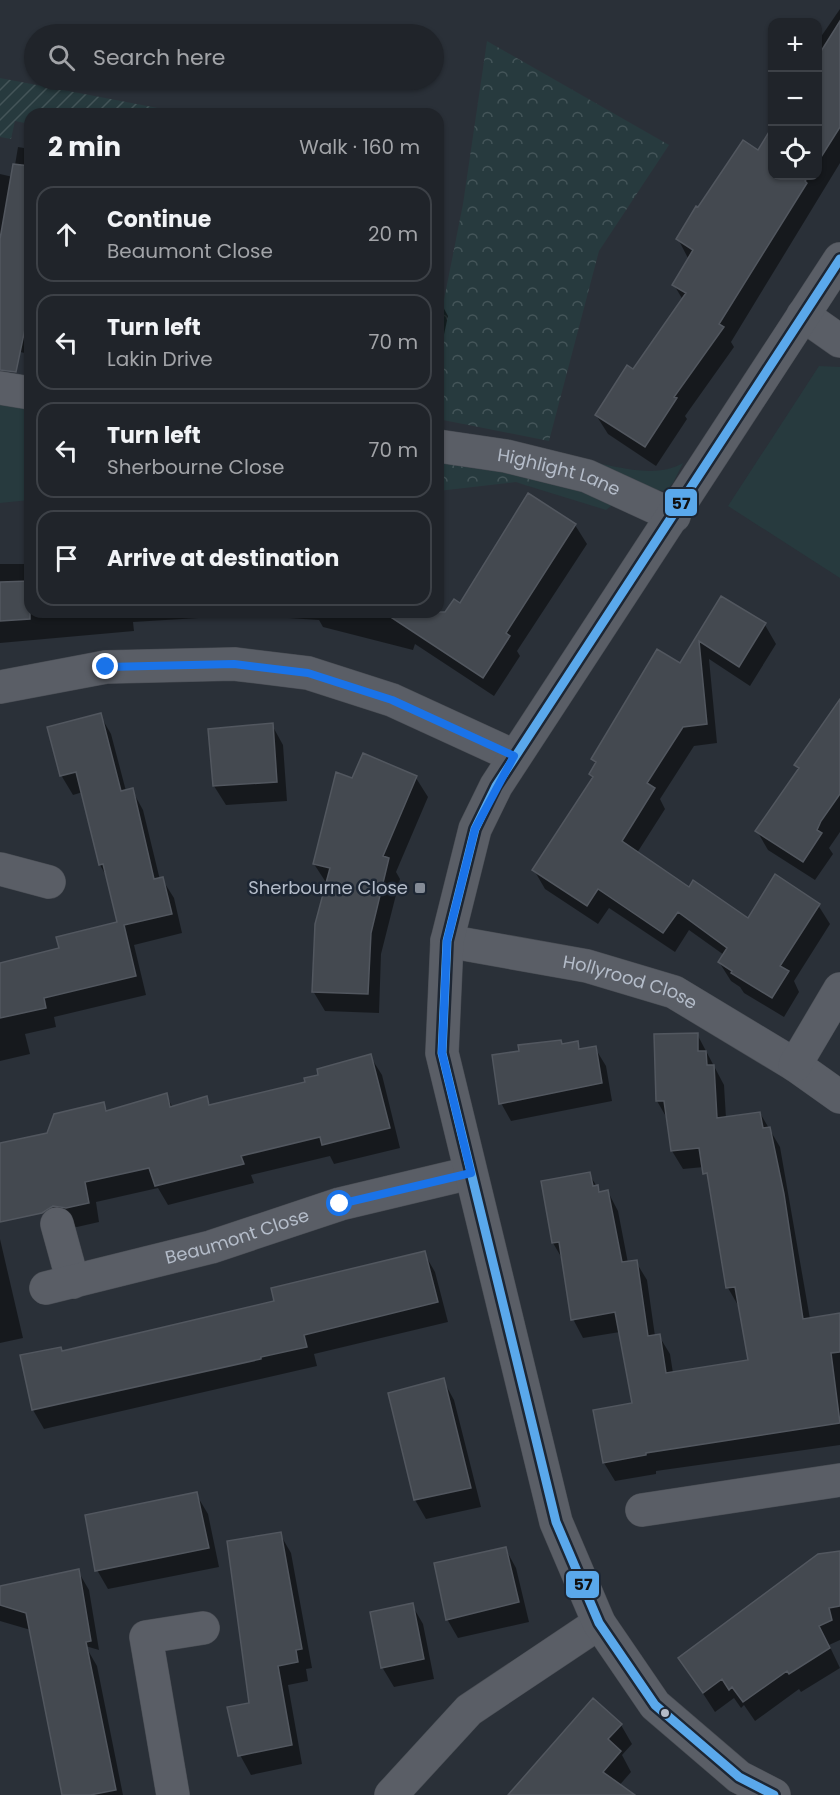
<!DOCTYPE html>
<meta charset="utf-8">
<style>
:root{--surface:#20242a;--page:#282c32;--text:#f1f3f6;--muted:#a2a4a8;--line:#3d4147}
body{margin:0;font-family:Poppins,sans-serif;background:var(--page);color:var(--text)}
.controls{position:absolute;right:18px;top:18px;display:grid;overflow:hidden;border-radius:12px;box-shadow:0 2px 4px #0004}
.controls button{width:54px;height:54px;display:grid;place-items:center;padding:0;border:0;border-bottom:2px solid var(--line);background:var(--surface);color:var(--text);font:30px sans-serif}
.stop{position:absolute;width:18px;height:18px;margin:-14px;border:4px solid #1a73e8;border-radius:50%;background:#fff}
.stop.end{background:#1a73e8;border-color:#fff;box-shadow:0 2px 6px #0008}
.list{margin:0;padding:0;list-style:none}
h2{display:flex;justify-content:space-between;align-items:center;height:78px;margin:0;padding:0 24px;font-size:26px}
h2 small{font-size:20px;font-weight:400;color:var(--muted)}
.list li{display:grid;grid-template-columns:39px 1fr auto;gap:18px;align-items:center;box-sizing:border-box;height:96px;margin:0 12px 12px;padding:0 12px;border:2px solid var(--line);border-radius:18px}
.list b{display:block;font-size:22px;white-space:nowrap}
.list p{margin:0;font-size:20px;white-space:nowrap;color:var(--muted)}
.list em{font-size:20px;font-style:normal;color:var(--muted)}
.icon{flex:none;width:33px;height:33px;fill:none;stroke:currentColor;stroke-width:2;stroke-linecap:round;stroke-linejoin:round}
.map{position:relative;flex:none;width:840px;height:1795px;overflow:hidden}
.search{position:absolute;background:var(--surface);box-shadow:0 2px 4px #0004;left:24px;top:24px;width:420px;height:66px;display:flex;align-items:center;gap:15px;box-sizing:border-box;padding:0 21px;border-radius:33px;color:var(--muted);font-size:22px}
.panel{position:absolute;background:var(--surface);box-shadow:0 2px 4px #0004;left:24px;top:108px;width:420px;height:510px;border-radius:18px}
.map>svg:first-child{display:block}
.grass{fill:#273a3e}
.forest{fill:url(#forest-crowns)}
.garden{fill:url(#garden-furrows)}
.shadow{fill:#0007}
.building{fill:#444950;stroke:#52575f;stroke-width:1.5}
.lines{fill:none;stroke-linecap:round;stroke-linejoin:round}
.minor-casing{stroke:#484c53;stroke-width:34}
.minor{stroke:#5a5e66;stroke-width:33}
.bus-1-casing{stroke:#1d2633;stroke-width:14}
.bus-1{stroke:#5aa8eb;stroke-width:9}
.route{stroke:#1a73e8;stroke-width:8}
.poi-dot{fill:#848b96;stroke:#1d2633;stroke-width:2}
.bus-dot{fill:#b4bcc9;stroke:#1d2633;stroke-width:2}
.labels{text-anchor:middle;stroke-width:5;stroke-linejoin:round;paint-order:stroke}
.street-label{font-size:18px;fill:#b4bcc9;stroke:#1d2633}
.poi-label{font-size:18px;fill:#b4bcc9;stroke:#1d2633;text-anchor:end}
.line-badge{stroke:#1d2633;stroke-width:2}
.pale-badge-label{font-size:16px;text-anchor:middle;font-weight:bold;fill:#111}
</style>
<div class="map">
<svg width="840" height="1795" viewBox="0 0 840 1795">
<defs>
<pattern id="forest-crowns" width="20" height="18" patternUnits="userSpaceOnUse" patternTransform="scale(1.5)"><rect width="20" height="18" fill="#273a3e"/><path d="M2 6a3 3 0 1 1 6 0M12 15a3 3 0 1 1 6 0" fill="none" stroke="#445559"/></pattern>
<pattern id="garden-furrows" width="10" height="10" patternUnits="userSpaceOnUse" patternTransform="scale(1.5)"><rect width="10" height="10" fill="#273a3e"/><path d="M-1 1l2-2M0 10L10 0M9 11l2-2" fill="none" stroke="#445559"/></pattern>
</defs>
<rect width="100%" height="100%" fill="#2a3038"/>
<path class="grass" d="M819 366 840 367V578L728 506Z
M0 402 30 407V500L0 503Z
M582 460C614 465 653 480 683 463L673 483 666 491 651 490Z
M536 470 615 503 606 510 528 486Z"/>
<path class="forest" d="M487 41 669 145 599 251 549 441 438 419V330L463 204Z
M438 453 536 470 528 486 516 482 438 491Z"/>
<path class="garden" d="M0 78 184 113V114H30V124L15 121 11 139 0 137Z"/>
<path class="shadow" d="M840 9V163L731 342 734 347 685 416 687 419 656 466 608 434 596 415 633 371 683 300 674 285 689 260 678 239 698 209 758 152 772 130V176H818V41Z
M18 147 30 149V354L0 348V174L13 177Z
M438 298 448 316 438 362Z
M528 495 575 525 587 544 517 651 520 656 494 696 415 644 413 650 323 627 319 620 215 613V617L133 622 134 631 0 643V564H30V612H436L445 615 460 605Z
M722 598 765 625 776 644 750 686 709 659 717 743 694 746 660 799 665 809 637 853 689 889 748 920 818 905 830 924 794 981 799 992 784 1017 744 993 740 987 731 981 719 962 724 955 689 930 675 952 609 908 598 924 545 889 534 870 593 779 590 775 596 765 593 759 680 665Z
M100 715 111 734 126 791 132 790 143 810 160 880 162 879 174 898 182 933 134 945 146 995 54 1017 56 1027 25 1034 30 1054 0 1061V965L61 949 119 923 108 879 100 865 83 792 73 795 61 775Z
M272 725 283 745 287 801 226 805 214 786 210 730Z
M840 729V832L829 848 833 854 815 880 768 850 757 831 799 771 796 765Z
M364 755 416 778 428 797 396 872 400 879 381 954 379 1013 325 1011 313 991 327 884 314 864Z
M697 1034 724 1085 726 1118 760 1113 780 1147 810 1319 840 1318V1445L656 1471V1474L615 1481 604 1463 633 1405 620 1332 583 1338 573 1319 563 1260 553 1243 543 1183 589 1174 601 1193 608 1192 618 1211 628 1263 636 1262 647 1280 655 1336H659L670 1354 673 1373 749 1361 739 1307 728 1288 710 1182 704 1167 683 1169 672 1151 668 1120 657 1101Z
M577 1043 581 1050 595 1048 606 1066 612 1101 511 1121 501 1103Z
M370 1056 382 1075 400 1148 334 1164 330 1156 251 1175 254 1183 168 1205 158 1188 96 1202 99 1222 77 1227 63 1226 52 1206 48 1134 103 1103 108 1112 166 1095 173 1108 206 1098 211 1106 307 1083Z
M0 1239 23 1338 0 1343Z
M424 1253 435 1272 448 1322 314 1354 317 1366 44 1429 33 1410 276 1302Z
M443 1380 454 1400 481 1507 426 1519 415 1500Z
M196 1494 208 1514 219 1567 108 1589 97 1570Z
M280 1534 291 1553 312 1668 306 1669 308 1681 288 1685 302 1764 251 1775 240 1755Z
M505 1548 516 1568 529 1622 458 1638 447 1619Z
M840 1552V1640L829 1645 840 1668 801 1692 799 1689 755 1721 744 1705 741 1708 734 1698 715 1712 680 1658Z
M78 1571 89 1590 99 1650 0 1621V1588Z
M412 1605 423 1624 434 1679 394 1687 382 1667Z
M86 1647 97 1666 123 1795H64Z
M594 1701 621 1725 632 1744 622 1755 631 1772 617 1788 621 1795H508Z"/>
<path class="building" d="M840 21V127L818 162V56Z
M772 127V176H809L805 181 807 183 719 324 724 327 674 397 677 398 645 447 595 415 627 365 633 369 686 293 672 285 693 250 676 239 696 206 698 207 743 140 758 150Z
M13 164 30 166V305L16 372 0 370V239Z
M528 493 576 524 506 633 510 636 483 678 383 612H445L454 599 460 603Z
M30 581V619L0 621V582Z
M721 596 766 623 739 667 699 641 707 724 683 727 647 783 655 788 622 841 689 887 693 880 748 918 775 874 820 904 780 966 789 971 772 998 731 973 732 971 718 962 727 948 678 912 663 933 598 889 587 906 532 870 593 777 589 774 596 762 591 759 657 649 680 663Z
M840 699V794L821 821 817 830 822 833 803 862 755 831 799 768 794 765Z
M101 713 121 791 133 788 154 879 163 877 172 914 124 925 136 976 44 998 46 1008 0 1018V963L59 948 56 937 117 922 103 864 99 865 76 772 60 776 47 727Z
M273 723 277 782 213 786 208 729Z
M363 753 417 776 383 856 389 858 371 933 368 994 312 992 315 924 330 868 313 864 336 772 352 778Z
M698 1033V1051H706L707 1065H714L717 1118 760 1112 763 1128 770 1127 784 1194 803 1319 840 1313V1352L831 1353 840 1423 646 1453V1455L603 1463 593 1410 632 1403 615 1312 571 1320 559 1242 552 1243 541 1181 590 1172 593 1186 598 1185 599 1192 608 1190 622 1262 637 1260 648 1336 660 1334 666 1373 748 1360 735 1287 726 1288 707 1173 703 1174 699 1148 671 1151 664 1101H656L654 1034Z
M561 1040 562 1044 578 1041 579 1049 596 1046 602 1083 499 1104 492 1055 519 1051 518 1045Z
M371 1054 390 1128 322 1145 320 1137 241 1156 244 1164 155 1186 149 1168 85 1182 89 1203 66 1208 53 1206 42 1213 0 1222V1143L47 1133 54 1114 104 1102 106 1111 167 1093 170 1107 207 1096 209 1105 305 1082 304 1078 318 1075 317 1069Z
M425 1251 438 1302 304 1335 307 1347 261 1357V1359L32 1410 20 1355 61 1347 62 1351 274 1301 271 1288Z
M444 1378 471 1488 414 1500 388 1393Z
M197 1492 209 1548 95 1571 85 1515Z
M281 1532 302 1649 296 1650 298 1662 278 1666 292 1745 238 1756 227 1707 249 1703 227 1541Z
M506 1547 519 1602 446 1620 434 1563Z
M840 1551V1606L829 1608 832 1620 819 1626 830 1648 789 1674 787 1671 743 1702 732 1687 729 1690 722 1679 703 1693 678 1658 818 1554Z
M79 1569 91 1641 86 1642 116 1790 90 1795H62L26 1613 0 1605V1586Z
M413 1603 424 1659 381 1668 370 1612Z
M593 1698 622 1724 608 1739 621 1751 603 1772 635 1795H508Z"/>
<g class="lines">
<defs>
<g id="minor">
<path d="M803 315 840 341"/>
<path d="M0 388 30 393"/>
<path id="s1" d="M438 446 506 456 587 476 674 516"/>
<path d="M0 687 106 667 234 664 308 673 392 700 514 756"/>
<path d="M0 869 49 882"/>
<path id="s2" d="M447 941 587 966 674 992 795 1065 840 1097"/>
<path d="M795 1065 840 989"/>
<path d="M57 1224 73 1282"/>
<path id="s3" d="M46 1288 211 1247 340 1204 470 1173"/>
<path d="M642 1510 840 1480"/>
<path d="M173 1795 146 1637 203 1628"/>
<path d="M391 1795 469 1710 599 1623"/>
<path d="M774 1795 739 1777 655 1705 599 1623 556 1522 442 1053 447 941 475 829 496 786 840 259"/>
</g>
</defs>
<use href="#minor" class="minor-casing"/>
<use href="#minor" class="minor"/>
<defs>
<path id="bus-1" d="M774 1795 739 1777 655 1705 599 1623 556 1522 442 1053 447 941 475 829 496 786 840 259"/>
</defs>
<use href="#bus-1" class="bus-1-casing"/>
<use href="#bus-1" class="bus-1"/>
</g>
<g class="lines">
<path class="route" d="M106 667 234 664 308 673 392 700 514 756 475 829 447 941 442 1053 471 1173 340 1204"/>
</g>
<rect class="poi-dot" x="414" y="882" width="12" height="12" rx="3"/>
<circle class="bus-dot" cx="665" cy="1713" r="5"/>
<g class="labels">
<g class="street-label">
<text dy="6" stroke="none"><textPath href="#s1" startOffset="124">Highlight Lane</textPath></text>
<text dy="6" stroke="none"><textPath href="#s2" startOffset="188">Hollyrood Close</textPath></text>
<text dy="6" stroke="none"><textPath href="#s3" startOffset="198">Beaumont Close</textPath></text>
</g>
<g class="poi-label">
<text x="408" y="894">Sherbourne Close</text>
</g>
</g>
<g class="line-badge">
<rect x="664" y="488" width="34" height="29" rx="6" fill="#5aa8eb"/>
<rect x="565" y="1570" width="35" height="29" rx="6" fill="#5aa8eb"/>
</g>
<g class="pale-badge-label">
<text x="681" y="509">57</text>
<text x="583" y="1590">57</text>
</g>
</svg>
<div class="controls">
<button>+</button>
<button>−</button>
<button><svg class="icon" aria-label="locate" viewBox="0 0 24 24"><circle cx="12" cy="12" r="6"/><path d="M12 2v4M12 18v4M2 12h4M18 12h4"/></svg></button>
</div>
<div class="stop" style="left:340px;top:1204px"></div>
<div class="stop end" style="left:106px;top:667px"></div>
<div class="search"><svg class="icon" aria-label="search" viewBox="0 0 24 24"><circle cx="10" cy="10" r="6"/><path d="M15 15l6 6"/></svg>Search here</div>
<section class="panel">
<h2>2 min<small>Walk · 160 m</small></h2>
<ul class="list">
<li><svg class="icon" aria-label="ahead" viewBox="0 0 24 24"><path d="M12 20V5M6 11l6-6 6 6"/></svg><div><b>Continue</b><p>Beaumont Close</p></div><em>20 m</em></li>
<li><svg class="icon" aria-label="left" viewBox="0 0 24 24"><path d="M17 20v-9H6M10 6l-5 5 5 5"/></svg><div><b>Turn left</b><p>Lakin Drive</p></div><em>70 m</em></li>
<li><svg class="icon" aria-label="left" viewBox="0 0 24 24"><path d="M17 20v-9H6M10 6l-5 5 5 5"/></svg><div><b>Turn left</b><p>Sherbourne Close</p></div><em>70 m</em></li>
<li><svg class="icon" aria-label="arrive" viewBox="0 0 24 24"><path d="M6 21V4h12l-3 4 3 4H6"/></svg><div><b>Arrive at destination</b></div></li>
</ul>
</section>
</div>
